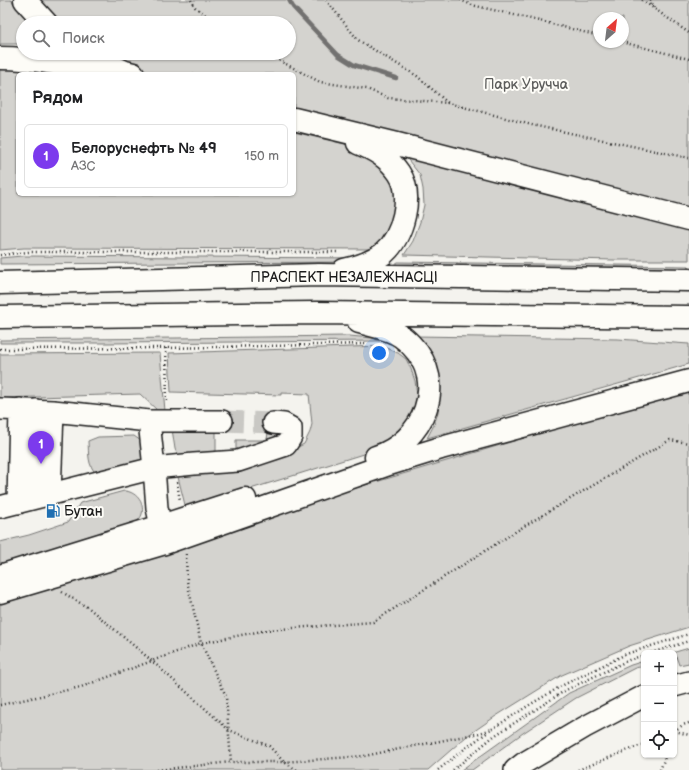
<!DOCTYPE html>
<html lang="ru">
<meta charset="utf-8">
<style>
:root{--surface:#fff;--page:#f6f6f6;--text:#202124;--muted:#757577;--line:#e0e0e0;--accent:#7c3aed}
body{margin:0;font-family:"Balsamiq Sans",sans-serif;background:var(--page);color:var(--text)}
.controls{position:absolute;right:12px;bottom:12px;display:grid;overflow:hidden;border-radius:6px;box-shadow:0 1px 3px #0004}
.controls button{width:36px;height:36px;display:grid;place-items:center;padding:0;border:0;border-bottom:1px solid var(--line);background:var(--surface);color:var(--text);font:20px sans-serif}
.compass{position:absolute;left:593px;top:12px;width:36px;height:36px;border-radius:50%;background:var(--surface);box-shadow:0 1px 3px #0004;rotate:28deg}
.you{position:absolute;left:379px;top:353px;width:14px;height:14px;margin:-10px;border:3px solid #fff;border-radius:50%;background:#1a73e8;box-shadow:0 0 0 6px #1a73e833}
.badge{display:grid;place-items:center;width:26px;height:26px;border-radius:50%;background:var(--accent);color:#fff;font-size:13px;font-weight:700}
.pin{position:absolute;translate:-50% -33px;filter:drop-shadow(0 1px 2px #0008)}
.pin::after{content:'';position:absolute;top:21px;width:14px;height:12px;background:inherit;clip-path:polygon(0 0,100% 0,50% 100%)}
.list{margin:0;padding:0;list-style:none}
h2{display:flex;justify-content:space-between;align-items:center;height:52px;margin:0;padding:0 16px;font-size:17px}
h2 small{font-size:13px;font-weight:400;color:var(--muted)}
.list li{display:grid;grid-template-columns:26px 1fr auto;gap:12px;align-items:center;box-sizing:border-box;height:64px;margin:0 8px 8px;padding:0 8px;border:1px solid var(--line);border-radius:6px}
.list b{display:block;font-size:15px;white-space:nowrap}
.list p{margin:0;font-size:13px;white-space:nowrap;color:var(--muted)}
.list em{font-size:13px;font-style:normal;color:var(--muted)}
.icon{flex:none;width:22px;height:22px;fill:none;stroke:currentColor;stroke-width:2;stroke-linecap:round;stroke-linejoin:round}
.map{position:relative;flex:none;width:689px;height:770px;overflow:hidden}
.search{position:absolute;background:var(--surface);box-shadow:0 1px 3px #0004;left:16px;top:16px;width:280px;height:44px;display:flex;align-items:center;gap:10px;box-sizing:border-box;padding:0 14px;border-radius:22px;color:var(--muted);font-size:15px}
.panel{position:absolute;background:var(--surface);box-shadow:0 1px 3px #0004;left:16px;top:72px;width:280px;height:124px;border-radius:6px}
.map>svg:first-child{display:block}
.green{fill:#d4d3cf;stroke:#787876;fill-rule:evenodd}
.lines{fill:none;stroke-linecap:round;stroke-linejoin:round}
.stream{stroke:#72716f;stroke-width:4.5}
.minor-tunnel{stroke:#c9c8c4;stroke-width:21;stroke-dasharray:21 10;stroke-linecap:butt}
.minor-casing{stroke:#1c1c1c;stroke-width:24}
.highway-casing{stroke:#1c1c1c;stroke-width:25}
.path{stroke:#1c1c1c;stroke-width:2.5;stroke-dasharray:1 3;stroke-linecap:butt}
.minor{stroke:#fdfcf7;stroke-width:21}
.highway{stroke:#fdfcf7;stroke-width:22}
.labels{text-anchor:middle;stroke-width:4;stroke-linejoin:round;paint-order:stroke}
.park-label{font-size:14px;fill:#5c5c5b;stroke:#fdfcf7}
.street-label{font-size:14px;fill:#1c1c1c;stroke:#fdfcf7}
.poi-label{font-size:14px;fill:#1c1c1c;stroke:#fdfcf7;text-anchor:start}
</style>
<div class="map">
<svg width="689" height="770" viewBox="0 0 689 770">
<rect width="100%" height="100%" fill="#f4f3ee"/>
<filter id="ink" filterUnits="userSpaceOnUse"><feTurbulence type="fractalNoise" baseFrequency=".025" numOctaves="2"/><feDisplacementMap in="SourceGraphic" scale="8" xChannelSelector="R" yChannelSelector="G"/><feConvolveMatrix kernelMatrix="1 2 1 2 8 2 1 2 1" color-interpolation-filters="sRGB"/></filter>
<g filter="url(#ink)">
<path class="green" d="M0 0H11L31 23H23V45L17 44H0Z
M34 0H689V213L294 113V74H149L130 69 97 53H289V23H56ZM599 18H623V42H599Z
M0 65 58 74H18V194H294V132L353 146 391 171 401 207 378 249 24 248 0 250Z
M401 151 689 229V260H614L404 255 413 241 420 222 424 205 423 189 420 175Z
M22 256 368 258 356 262 0 264V258Z
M398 262 689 266V270L390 267Z
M349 336 372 338 380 341 105 343H0V340Z
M414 336 618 339 689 344V364L427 438 434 425 438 412 440 391 439 372 426 350Z
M382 346 398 353 406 359 411 369 415 381 417 395 414 410 410 421 376 450 186 509 177 473 292 450 304 444 310 432 312 424 309 394 281 393V395L171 392 169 353Z
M160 353 165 411H158L140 394 0 398V354Z
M689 389V627L629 646 562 675 496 716 467 736 428 770H0V601L241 522Z
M172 429 216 430V455L178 456 175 449Z
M268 432H277L280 434V438L236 454V440H267Z
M134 436 141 441 143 461 97 475C87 464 89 455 88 441L98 437Z
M124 491C135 491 145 502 142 514 141 518 138 520 136 523L0 566V542L29 535 68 522 80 503Z
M689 648V663L679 665 676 656 674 657V653H672Z
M644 661V666L635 668 576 698 523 733 472 770H461L569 693 631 665Z"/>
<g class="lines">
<path class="stream" d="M289 0 293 7 338 55 354 65 396 78"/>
<path class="minor-tunnel" d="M222 421 273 423"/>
<defs>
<path id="minor" d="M0 409 53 411 149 421H222
M149 421 154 468 157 508 161 526
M50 494 53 411
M34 498 36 410
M18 503 20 409
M0 507 154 468 194 464 238 461 286 445 291 437V428L284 424 273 423
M674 686 689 682
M515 770 524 763 585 727 644 696"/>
<path id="highway" d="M25 0 46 23
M84 53 125 72 133 74
M0 58C36 58 71 66 106 74
M294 119 397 144 689 219
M344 270C358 267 371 263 383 254 403 237 414 195 399 173 388 157 375 150 358 143
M0 283 319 275 689 280
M0 317 316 313 689 317
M359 322C373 326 390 328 402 337 405 339 408 342 411 345 449 383 423 442 376 457
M0 576 161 526 245 499
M0 592 165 543 389 464 441 448 689 381"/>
</defs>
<use href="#minor" class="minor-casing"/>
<use href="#highway" class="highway-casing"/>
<path class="path" d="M191 0 195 7 216 23
M326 0 358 40 417 76 448 103 532 125 689 158
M460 0 472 5 548 23 599 36
M642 0 689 33
M650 0 656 10
M622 42 689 59
M265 53 320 82 367 89 388 98 448 103
M0 255 28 252H339
M166 348 167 404
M0 349 166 348 365 344
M177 482 180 501
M186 554 187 581 201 643 226 696 231 762
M62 592 90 609 152 661 229 730 269 746 284 762 297 770
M651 653 689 641
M0 705 81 687 201 643 267 630 373 622 526 525 670 440 689 443
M492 729 531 704 565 684 626 654 689 634
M674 731 683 725 689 723
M674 735 675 731 689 735
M157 770 231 762H284L364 756 480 733 492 729
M438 770 467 747 488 732
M453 770 494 736 566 690 629 660 644 655
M578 770 644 744
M660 770 666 755"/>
<use href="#minor" class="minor"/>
<use href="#highway" class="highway"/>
</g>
</g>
<defs>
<symbol id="fuel-bare" viewBox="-9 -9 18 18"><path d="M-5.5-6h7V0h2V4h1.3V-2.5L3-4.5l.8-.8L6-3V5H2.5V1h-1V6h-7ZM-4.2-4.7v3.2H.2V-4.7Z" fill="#1f6fb2" stroke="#fdfcf7" stroke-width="2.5" paint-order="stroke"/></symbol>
</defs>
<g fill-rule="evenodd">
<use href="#fuel-bare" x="43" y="501" width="20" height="20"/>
</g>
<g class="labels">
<g class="park-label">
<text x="526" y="89">Парк Уручча</text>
</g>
<g class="street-label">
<text x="344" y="282">ПРАСПЕКТ НЕЗАЛЕЖНАСЦІ</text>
</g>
<g class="poi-label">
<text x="64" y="516">Бутан</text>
</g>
</g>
</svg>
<div class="controls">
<button>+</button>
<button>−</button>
<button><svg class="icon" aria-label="locate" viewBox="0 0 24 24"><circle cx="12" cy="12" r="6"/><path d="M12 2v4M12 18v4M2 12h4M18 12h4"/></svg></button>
</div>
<svg class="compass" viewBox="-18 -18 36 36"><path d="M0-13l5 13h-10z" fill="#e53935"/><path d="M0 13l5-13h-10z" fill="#757577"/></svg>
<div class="you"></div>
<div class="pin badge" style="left:41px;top:464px">1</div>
<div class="search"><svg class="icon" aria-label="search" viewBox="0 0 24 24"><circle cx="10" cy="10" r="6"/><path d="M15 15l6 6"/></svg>Поиск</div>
<section class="panel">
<h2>Рядом<small></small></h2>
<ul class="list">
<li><span class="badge">1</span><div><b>Белоруснефть № 49</b><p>АЗС</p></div><em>150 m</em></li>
</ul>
</section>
</div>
